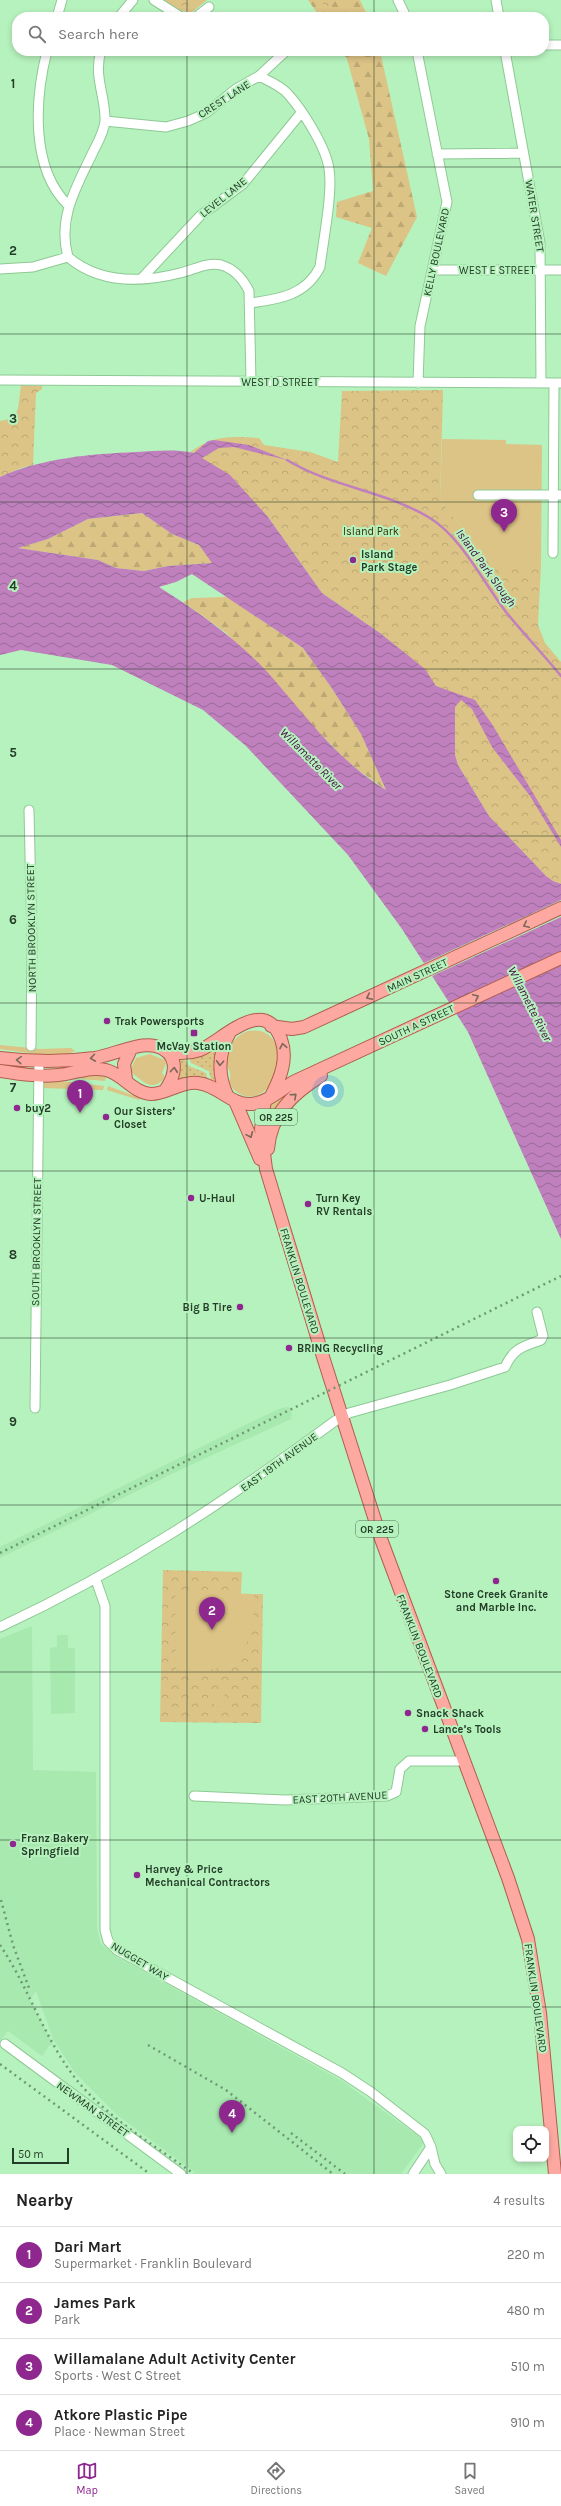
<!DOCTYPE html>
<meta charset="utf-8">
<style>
:root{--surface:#fff;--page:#f2f2f2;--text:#222;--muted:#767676;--line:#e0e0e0;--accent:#8e288e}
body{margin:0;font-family:Karla,sans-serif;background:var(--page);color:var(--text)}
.controls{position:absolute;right:12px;bottom:12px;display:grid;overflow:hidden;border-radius:8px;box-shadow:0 2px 6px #0003}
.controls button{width:36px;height:36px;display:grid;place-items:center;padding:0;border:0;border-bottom:1px solid var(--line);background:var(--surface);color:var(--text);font:20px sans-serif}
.scale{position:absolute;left:12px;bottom:10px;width:57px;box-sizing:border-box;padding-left:4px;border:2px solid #243d28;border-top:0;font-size:11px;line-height:14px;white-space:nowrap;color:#243d28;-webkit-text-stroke:3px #b6f2bd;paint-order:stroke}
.you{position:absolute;left:328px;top:1091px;width:14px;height:14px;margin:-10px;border:3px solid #fff;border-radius:50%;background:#1a73e8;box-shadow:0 0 0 6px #1a73e833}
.badge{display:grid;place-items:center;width:26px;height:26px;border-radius:50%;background:var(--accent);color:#fff;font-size:13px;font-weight:700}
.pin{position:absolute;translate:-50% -33px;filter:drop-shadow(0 1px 2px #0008)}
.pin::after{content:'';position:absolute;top:21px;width:14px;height:12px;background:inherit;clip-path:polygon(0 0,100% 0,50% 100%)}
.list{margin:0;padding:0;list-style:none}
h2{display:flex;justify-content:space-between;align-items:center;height:52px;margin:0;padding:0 16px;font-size:17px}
h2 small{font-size:13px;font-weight:400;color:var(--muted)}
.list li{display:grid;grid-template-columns:26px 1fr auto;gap:12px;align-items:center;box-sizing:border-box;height:56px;padding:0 16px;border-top:1px solid var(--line)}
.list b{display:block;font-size:15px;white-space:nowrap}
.list p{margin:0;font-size:13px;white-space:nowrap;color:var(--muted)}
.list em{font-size:13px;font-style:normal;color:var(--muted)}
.icon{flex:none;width:22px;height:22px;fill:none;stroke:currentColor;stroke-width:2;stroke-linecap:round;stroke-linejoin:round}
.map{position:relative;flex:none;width:561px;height:2174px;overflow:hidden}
.search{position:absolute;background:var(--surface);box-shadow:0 2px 6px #0003;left:12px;right:12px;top:12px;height:44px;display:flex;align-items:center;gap:10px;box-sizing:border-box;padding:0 14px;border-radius:16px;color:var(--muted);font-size:15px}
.sheet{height:276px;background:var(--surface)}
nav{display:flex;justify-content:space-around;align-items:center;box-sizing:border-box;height:56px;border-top:1px solid var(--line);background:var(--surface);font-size:11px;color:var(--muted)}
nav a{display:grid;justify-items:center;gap:2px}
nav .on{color:var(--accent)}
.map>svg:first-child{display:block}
.built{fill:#a7e9af}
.grass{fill:url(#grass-dots)}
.forest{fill:url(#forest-firs)}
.park{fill:url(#park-crowns)}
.garden{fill:#dcc386}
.water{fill:url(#water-waves);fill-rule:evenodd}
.pier{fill:#b6f2bd}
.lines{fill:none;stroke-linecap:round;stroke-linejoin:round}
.stream{stroke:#bf80bd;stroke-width:2.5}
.minor-casing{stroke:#8ec995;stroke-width:11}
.major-casing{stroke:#b05e4e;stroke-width:14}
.minor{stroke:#fff;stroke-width:9}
.major{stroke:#fda9a1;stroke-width:12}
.rail{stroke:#6e9973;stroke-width:2.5;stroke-dasharray:2 4;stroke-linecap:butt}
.oneway{stroke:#7b6858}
.grid{fill:none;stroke:#243d28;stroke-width:1;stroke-opacity:0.55}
.poi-dot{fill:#8e288e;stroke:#b6f2bd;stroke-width:1.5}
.labels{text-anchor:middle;stroke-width:4;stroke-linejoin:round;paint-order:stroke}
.shield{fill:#b6f2bd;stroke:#507355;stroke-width:1}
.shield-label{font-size:10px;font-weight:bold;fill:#243d28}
.street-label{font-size:11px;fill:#243d28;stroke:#b6f2bd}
.park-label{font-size:11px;fill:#382a03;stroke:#b6f2bd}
.poi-label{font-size:11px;font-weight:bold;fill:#243d28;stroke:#b6f2bd;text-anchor:start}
.water-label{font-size:12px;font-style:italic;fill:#450a45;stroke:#b6f2bd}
.grid-label{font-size:13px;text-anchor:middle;font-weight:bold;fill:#243d28;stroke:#b6f2bd;stroke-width:4;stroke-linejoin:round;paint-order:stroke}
</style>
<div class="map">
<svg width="561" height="2174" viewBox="0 0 561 2174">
<defs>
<pattern id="grass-dots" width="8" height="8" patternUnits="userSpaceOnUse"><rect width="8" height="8" fill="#dcc386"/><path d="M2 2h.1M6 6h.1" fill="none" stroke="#bda874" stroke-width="1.8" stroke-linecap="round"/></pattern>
<pattern id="forest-firs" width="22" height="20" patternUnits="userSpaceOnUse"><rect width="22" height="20" fill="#dcc386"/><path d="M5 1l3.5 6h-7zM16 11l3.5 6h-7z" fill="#bda874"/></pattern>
<pattern id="park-crowns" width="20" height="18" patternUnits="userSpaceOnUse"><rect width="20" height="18" fill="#dcc386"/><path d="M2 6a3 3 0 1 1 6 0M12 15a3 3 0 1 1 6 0" fill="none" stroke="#bda874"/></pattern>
<pattern id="water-waves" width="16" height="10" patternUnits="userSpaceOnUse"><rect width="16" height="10" fill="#bf80bd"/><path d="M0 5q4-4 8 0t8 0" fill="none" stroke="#9b6a9a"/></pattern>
</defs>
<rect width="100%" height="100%" fill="#b6f2bd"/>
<path class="built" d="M289 1407 292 1415 291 1419 182 1469 0 1558V1547L245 1425 281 1408Z
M32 1626 33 1770 96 1772 97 1928 101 1944 119 1958 342 2081 425 2141 401 2174H197L117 2115 75 2073 53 2039 36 1991 30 2000 53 2044 49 2046 42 2056 8 2031 0 2041V1639Z
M57 1635H68V1648H75V1713L51 1714 50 1648 57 1647Z"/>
<path class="grass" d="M216 1047 214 1065 215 1081 211 1080 209 1071 191 1063 190 1059Z
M178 1060H185L189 1066 206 1073 207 1078 178 1079Z"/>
<path class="forest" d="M308 0H360L368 17H320Z
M342 51H380L417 217 386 276 358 263 372 228 336 217 337 202 373 191 369 139 347 59Z
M142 513 172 534 199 545 213 563 168 566 144 571 116 568 98 560 17 548 48 539 88 519Z
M227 597 303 648 331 687 361 734 386 790 350 764 304 717 269 675 225 632 183 602 192 598Z"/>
<path class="park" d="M162 0H207L191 13 179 10Z
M317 0H328L333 11Z
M21 385 42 386V389L36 393 33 465 21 468 0 477V421L14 418 18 409Z
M443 390 440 500 493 565H541L538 625 545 643 561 662V892L489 816 458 765 424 669 380 633 322 593 268 517 194 453 190 452C215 435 229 436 259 438L264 445 310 452 338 462 342 391Z
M163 1570 242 1572 241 1594H263L261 1723 160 1722Z"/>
<path class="garden" d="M442 439 506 440V444L542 445 541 565H493L440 500Z
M248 1031C295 1023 281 1104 245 1096 238 1094 232 1089 229 1082 232 1076 230 1069 225 1064 228 1050 232 1037 248 1031Z
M0 1045 40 1049 71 1048 75 1051C58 1060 19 1051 0 1049Z
M150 1054 167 1061 162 1073 165 1077C153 1094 141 1080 130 1071L136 1058Z
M97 1075 106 1076 105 1081 82 1079V1077Z
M52 1080 104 1086 103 1090 43 1088 44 1082Z
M108 1086 140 1098 139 1100 107 1090Z
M295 1088 271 1119 267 1117 269 1105Z
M181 1592 254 1594C258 1648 232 1679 176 1670L175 1596Z
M215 1691H225L224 1707 214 1706Z"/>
<path class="water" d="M214 440 249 445 287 460 234 447 219 448 202 458 230 475 268 517 322 593 380 633 425 669 436 686 475 700 492 724 561 840V847L530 796 492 747 472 709 461 700 455 707V755L458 765 489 816 546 876 553 881 561 884V1239L468 1032 402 929 348 855 246 746 203 710 112 665 21 650 0 655V477C42 458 91 454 137 452 156 451 175 449 194 453L208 441ZM142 513 172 534 199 545 212 563 168 566 144 571 116 568 98 560 18 548 48 539 88 519ZM192 574 303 648 331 687 361 734 386 790C338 761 306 716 270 675 238 640 199 612 159 587L176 582Z"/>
<path class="pier" d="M561 900V917L430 977 422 964Z"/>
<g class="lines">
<path class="stream" d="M287 460C331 487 386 491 430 518 462 538 483 582 506 612 524 634 543 654 561 676"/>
<defs>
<path id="minor" d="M154 0 181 17
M398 0 406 17
M496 0 499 17
M57 17 62 0
M119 17 133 0
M196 17 209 7
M544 45H561
M47 51C35 98 30 168 68 205
M417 51 447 202 420 326 418 383
M505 51 540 243 541 383
M105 121 166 127 188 121 206 113 236 89 259 76 286 51
M437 154 523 153
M68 257C57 218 77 186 93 152 98 142 104 132 105 121 106 97 93 76 101 51
M0 269 33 267 68 257C100 284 141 283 180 273 194 270 206 262 221 265 235 269 243 279 249 291L251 382
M433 270H561
M142 278 200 216 243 184 301 113
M251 303C280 299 306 295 320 267 323 242 333 192 329 169 326 147 303 111 288 94 281 86 269 81 259 76
M0 380 561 383
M478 495H561
M553 553 554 383
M29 810 32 943 31 1046
M35 1408 39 1061
M96 1580 105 1606V1930L108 1941 117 1950 342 2073 371 2092 425 2134 431 2147 435 2164 441 2174
M0 1627C123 1570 226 1501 335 1421L349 1413 450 1385 505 1367C514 1348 522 1347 541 1340L543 1336 537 1312
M194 1796 285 1800 387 1796 396 1792 400 1769 409 1761H464
M5 2044 181 2174
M413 2174 431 2147"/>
<path id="major" d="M271 1026 292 1029 304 1027 561 908
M167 1052C178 1053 188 1054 200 1050 222 1041 264 994 281 1039 288 1058 281 1077 272 1094
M0 1058C32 1062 64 1062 95 1058 113 1055 138 1042 155 1046 179 1052 177 1073 166 1089
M0 1071C19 1074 38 1077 58 1075 74 1074 89 1066 106 1070 123 1074 133 1093 151 1094 167 1094 181 1081 198 1083 218 1085 231 1105 250 1104 265 1104 281 1090 293 1082L561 958
M126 1079 124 1064 131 1049
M227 1095C217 1073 218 1053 230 1032
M265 1100 261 1129 266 1169 324 1360 381 1539 508 1878 528 1939 540 2013 555 2174
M235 1101 260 1159
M268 1149C271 1114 292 1094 321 1076"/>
</defs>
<use href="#minor" class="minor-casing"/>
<use href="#major" class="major-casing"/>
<use href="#minor" class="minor"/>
<use href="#major" class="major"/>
<path class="rail" d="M0 1553 561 1276
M1 1900 13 1945 29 1988
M0 1945C27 1985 42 2032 70 2071 101 2115 152 2143 194 2174
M148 2045 226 2090 333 2174
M0 2064 150 2174
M291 2133 345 2174"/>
</g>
<defs><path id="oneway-chevron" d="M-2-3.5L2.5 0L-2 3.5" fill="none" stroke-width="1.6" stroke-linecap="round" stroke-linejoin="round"/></defs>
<g class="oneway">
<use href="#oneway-chevron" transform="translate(526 925) rotate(155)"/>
<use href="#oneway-chevron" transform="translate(369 997) rotate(155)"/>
<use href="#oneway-chevron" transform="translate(476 997) rotate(-25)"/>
<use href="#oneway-chevron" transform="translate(283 1046) rotate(-101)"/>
<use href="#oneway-chevron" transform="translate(93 1058) rotate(172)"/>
<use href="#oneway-chevron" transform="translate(19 1060) rotate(-176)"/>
<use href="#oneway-chevron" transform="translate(220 1063) rotate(93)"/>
<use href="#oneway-chevron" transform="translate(174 1070) rotate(-85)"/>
<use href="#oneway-chevron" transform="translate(294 1096) rotate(-42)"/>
<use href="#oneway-chevron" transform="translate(250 1135) rotate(66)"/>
</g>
<path class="grid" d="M187 0V17M374 0V17M187 51V2174M374 51V2174M0 167H561M0 334H561M0 502H561M0 669H561M0 836H561M0 1003H561M0 1171H561M0 1338H561M0 1505H561M0 1672H561M0 1840H561M0 2007H561"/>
<g class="poi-dot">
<circle cx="353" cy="560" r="4"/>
<circle cx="107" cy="1021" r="4"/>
<rect x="190" y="1029" width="8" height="8" rx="2"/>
<circle cx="17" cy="1108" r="4"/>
<circle cx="106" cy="1117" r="4"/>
<circle cx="191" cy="1198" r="4"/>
<circle cx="308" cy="1204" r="4"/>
<circle cx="240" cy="1307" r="4"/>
<circle cx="289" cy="1348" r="4"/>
<circle cx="496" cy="1581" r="4"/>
<circle cx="408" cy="1713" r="4"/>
<circle cx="425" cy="1729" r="4"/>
<circle cx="13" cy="1844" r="4"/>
<circle cx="137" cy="1875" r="4"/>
</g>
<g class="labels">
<g class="shield">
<rect x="255" y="1109" width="42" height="16" rx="3"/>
<rect x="356" y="1521" width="42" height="16" rx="3"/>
</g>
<g class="shield-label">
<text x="276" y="1121">OR 225</text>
<text x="377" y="1533">OR 225</text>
</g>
<g class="street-label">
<text transform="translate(224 99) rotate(-33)" y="4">CREST LANE</text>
<text transform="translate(223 197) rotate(-39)" y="4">LEVEL LANE</text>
<text transform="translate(535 216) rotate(81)" y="4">WATER STREET</text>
<text transform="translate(436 252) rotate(-78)" y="4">KELLY BOULEVARD</text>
<text x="497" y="274">WEST E STREET</text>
<text x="280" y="386">WEST D STREET</text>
<text transform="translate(31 928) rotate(-91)" y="4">NORTH BROOKLYN STREET</text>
<text transform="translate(417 975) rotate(-25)" y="4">MAIN STREET</text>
<text transform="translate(416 1025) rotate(-25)" y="4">SOUTH A STREET</text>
<text transform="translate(36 1242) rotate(-89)" y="4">SOUTH BROOKLYN STREET</text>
<text transform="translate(300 1281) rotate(73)" y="4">FRANKLIN BOULEVARD</text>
<text transform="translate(279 1462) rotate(-36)" y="4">EAST 19TH AVENUE</text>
<text transform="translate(420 1646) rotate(69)" y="4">FRANKLIN BOULEVARD</text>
<text transform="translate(340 1797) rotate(-3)" y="4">EAST 20TH AVENUE</text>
<text transform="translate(140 1961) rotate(31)" y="4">NUGGET WAY</text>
<text transform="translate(536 1998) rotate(82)" y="4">FRANKLIN BOULEVARD</text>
<text transform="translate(93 2109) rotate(36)" y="4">NEWMAN STREET</text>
</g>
<g class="park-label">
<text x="371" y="535">Island Park</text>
</g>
<g class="poi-label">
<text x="361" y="558">Island<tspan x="361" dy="13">Park Stage</tspan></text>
<text x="115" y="1025">Trak Powersports</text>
<text x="194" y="1050" text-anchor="middle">McVay Station</text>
<text x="25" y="1112">buy2</text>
<text x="114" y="1115">Our Sisters’<tspan x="114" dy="13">Closet</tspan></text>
<text x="199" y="1202">U-Haul</text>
<text x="316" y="1202">Turn Key<tspan x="316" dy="13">RV Rentals</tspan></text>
<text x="232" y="1311" text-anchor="end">Big B Tire</text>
<text x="297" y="1352">BRING Recycling</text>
<text x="496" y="1598" text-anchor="middle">Stone Creek Granite<tspan x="496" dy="13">and Marble Inc.</tspan></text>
<text x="416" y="1717">Snack Shack</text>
<text x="433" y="1733">Lance’s Tools</text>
<text x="21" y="1842">Franz Bakery<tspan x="21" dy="13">Springfield</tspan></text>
<text x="145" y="1873">Harvey &amp; Price<tspan x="145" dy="13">Mechanical Contractors</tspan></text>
</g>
<g class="water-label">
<text transform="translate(486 568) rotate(54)" y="4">Island Park Slough</text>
<text transform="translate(311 759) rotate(45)" y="4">Willamette River</text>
<text transform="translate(530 1004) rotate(63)" y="4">Willamette River</text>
</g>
</g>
<g class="grid-label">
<text x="13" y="88">1</text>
<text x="13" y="255">2</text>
<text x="13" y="423">3</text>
<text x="13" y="590">4</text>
<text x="13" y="757">5</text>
<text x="13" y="924">6</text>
<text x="13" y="1092">7</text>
<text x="13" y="1259">8</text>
<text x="13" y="1426">9</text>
</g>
</svg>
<div class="controls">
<button><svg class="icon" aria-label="locate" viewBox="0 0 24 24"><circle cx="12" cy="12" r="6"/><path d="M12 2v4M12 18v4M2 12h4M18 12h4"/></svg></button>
</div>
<div class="scale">50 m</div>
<div class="you"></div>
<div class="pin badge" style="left:80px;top:1113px">1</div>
<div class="pin badge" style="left:212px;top:1630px">2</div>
<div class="pin badge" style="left:504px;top:532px">3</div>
<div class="pin badge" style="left:232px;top:2133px">4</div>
<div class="search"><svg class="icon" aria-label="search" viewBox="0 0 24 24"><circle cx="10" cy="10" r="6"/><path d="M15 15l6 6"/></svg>Search here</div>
</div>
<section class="sheet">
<h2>Nearby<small>4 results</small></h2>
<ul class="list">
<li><span class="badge">1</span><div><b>Dari Mart</b><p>Supermarket · Franklin Boulevard</p></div><em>220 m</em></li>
<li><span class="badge">2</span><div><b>James Park</b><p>Park</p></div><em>480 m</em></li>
<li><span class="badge">3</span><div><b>Willamalane Adult Activity Center</b><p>Sports · West C Street</p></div><em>510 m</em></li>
<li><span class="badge">4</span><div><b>Atkore Plastic Pipe</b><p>Place · Newman Street</p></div><em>910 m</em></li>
</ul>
</section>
<nav>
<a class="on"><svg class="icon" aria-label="map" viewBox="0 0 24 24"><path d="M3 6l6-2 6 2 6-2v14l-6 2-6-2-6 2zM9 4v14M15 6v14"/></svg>Map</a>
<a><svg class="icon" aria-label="directions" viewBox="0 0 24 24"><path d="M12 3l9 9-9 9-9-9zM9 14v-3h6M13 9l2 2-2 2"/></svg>Directions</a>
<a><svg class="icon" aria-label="saved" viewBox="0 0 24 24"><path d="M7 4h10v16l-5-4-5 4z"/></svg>Saved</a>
</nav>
